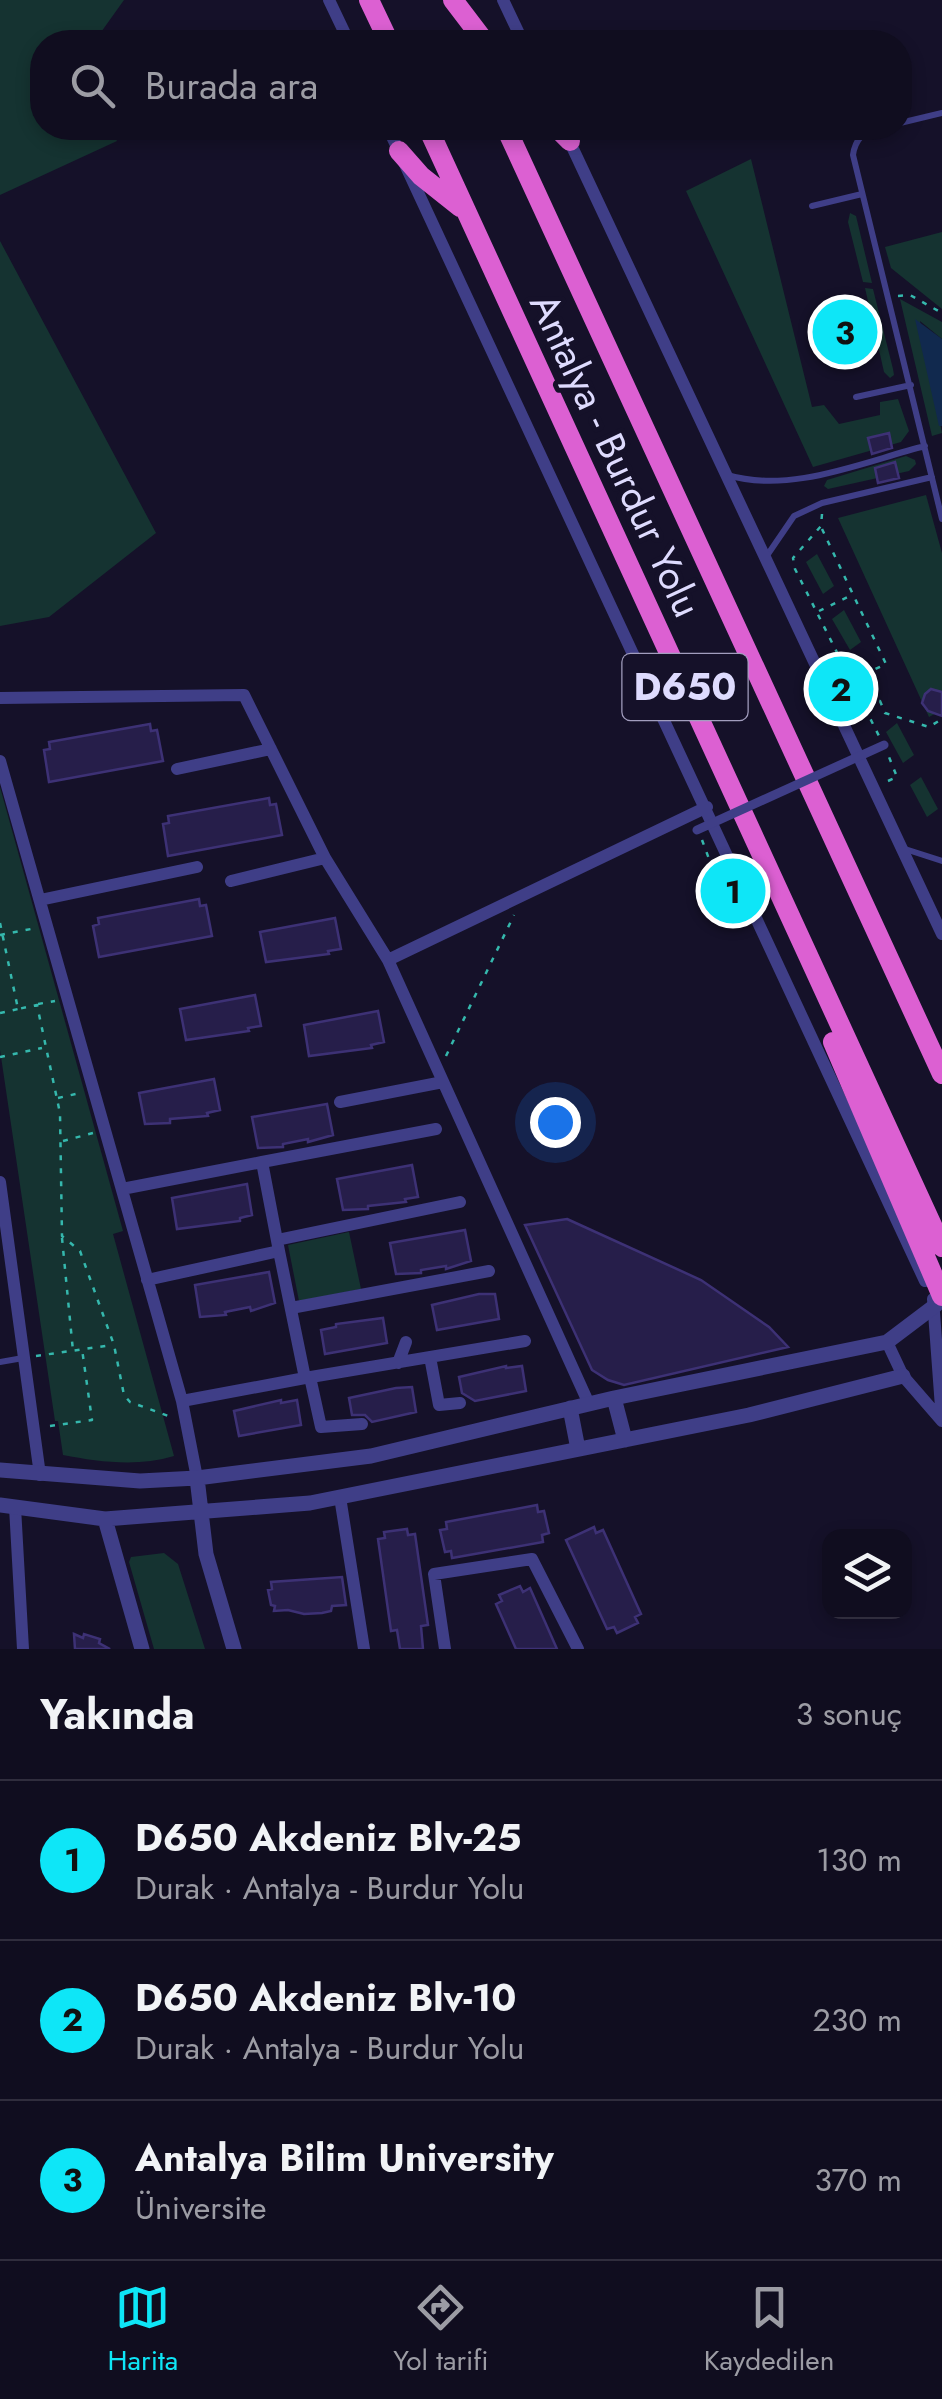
<!DOCTYPE html>
<html lang="tr">
<meta charset="utf-8">
<style>
:root{--surface:#100d1f;--page:#191628;--text:#f1f3f6;--muted:#9c9ca4;--line:#302d3d;--accent:#0ee6f7}
body{margin:0;font-family:Jost,sans-serif;background:var(--page);color:var(--text)}
.controls{position:absolute;right:30px;bottom:30px;display:grid;overflow:hidden;border-radius:20px;box-shadow:0 5px 15px #0003}
.controls button{width:90px;height:90px;display:grid;place-items:center;padding:0;border:0;border-bottom:2px solid var(--line);background:var(--surface);color:var(--text);font:50px sans-serif}
.you{position:absolute;left:555px;top:1122px;width:35px;height:35px;margin:-25px;border:8px solid #fff;border-radius:50%;background:#1a73e8;box-shadow:0 0 0 15px #1a73e833}
.badge{display:grid;place-items:center;width:65px;height:65px;border-radius:50%;background:var(--accent);color:#111;font-size:32px;font-weight:700}
.pin{position:absolute;translate:-50% -50%;border:5px solid #fff;box-shadow:0 2px 10px #0006}
.list{margin:0;padding:0;list-style:none}
h2{display:flex;justify-content:space-between;align-items:center;height:130px;margin:0;padding:0 40px;font-size:42px}
h2 small{font-size:32px;font-weight:400;color:var(--muted)}
.list li{display:grid;grid-template-columns:65px 1fr auto;gap:30px;align-items:center;box-sizing:border-box;height:160px;padding:0 40px;border-top:2px solid var(--line)}
.list b{display:block;font-size:38px;white-space:nowrap}
.list p{margin:0;font-size:32px;white-space:nowrap;color:var(--muted)}
.list em{font-size:32px;font-style:normal;color:var(--muted)}
.icon{flex:none;width:55px;height:55px;fill:none;stroke:currentColor;stroke-width:2;stroke-linecap:round;stroke-linejoin:round}
.map{position:relative;flex:none;width:942px;height:1649px;overflow:hidden}
.search{position:absolute;background:var(--surface);box-shadow:0 5px 15px #0003;left:30px;right:30px;top:30px;height:110px;display:flex;align-items:center;gap:25px;box-sizing:border-box;padding:0 35px;border-radius:40px;color:var(--muted);font-size:38px}
.sheet{height:610px;background:var(--surface)}
nav{display:flex;justify-content:space-around;align-items:center;box-sizing:border-box;height:140px;border-top:2px solid var(--line);background:var(--surface);font-size:28px;color:var(--muted)}
nav a{display:grid;justify-items:center;gap:5px}
nav .on{color:var(--accent)}
.map>svg:first-child{display:block}
.green{fill:#153331}
.water{fill:#11294e}
.building{fill:#261e4a;stroke:#3d3175;stroke-width:2.5}
.lines{fill:none;stroke-linecap:round;stroke-linejoin:round}
.path{stroke:#35b8ad;stroke-width:2.5;stroke-dasharray:5 8;stroke-linecap:butt}
.service{stroke:#3f3e87;stroke-width:6}
.minor{stroke:#3f3e87;stroke-width:12}
.tertiary{stroke:#3f3e87;stroke-width:15}
.trunk{stroke:#dc60d2;stroke-width:20}
.pedestrian-bridge{stroke:#3f3e87;stroke-width:9}
.labels{text-anchor:middle;stroke-width:10;stroke-linejoin:round;paint-order:stroke}
.shield{fill:#151129;stroke:#a29ebe;stroke-width:2.5}
.shield-label{font-size:38px;font-weight:bold;fill:#dedbfe}
.street-label{font-size:40px;fill:#dedbfe;stroke:#151129}
</style>
<div class="map">
<svg width="942" height="1649" viewBox="0 0 942 1649">
<rect width="100%" height="100%" fill="#151129"/>
<path class="green" d="M0 0H124L94 42H42V128H109L117 141 0 195Z
M751 159 812 407 824 405 839 424 880 415V402L898 399 909 431 901 442 813 467 686 191Z
M850 213 856 216 872 283 863 282 848 222Z
M942 232V309L891 268 885 247Z
M0 241 156 533 49 617 0 626Z
M865 288 873 289 893 369 894 375 890 378 884 372Z
M900 299 942 322V339L920 321 942 433 932 436Z
M906 456 915 460 916 464 909 471 828 489 824 486 827 480Z
M926 495 942 553V710L929 717 838 518Z
M817 554 834 586 823 594 806 562Z
M844 610 861 642 850 650 832 619Z
M897 723 914 755 903 763 886 732Z
M921 777 938 809 927 817 910 785Z
M0 787 123 1231 113 1234 174 1456C138 1467 99 1462 63 1455L58 1421H55L0 1050Z
M349 1232 361 1289 299 1301 288 1245Z
M164 1553 178 1564 205 1649H154L129 1562 131 1557Z"/>
<path class="water" d="M915 319 942 339V426H939Z"/>
<path class="building" d="M889 433 892 448 872 454 868 438Z
M895 462 899 478 878 483 875 468Z
M931 689 942 692V716L928 711 922 703 925 694Z
M150 724 151 731 157 730 163 761 49 782 44 750 50 749 49 742Z
M269 798 270 805 276 804 282 835 168 856 163 824 169 823 168 816Z
M199 899 200 906 206 905 212 936 99 957 93 926 99 924 98 918Z
M335 918 341 949 328 951 329 954 266 962 260 932Z
M255 995 261 1026 248 1028 249 1031 186 1040 180 1009Z
M378 1011 384 1042 371 1045 372 1048 309 1056 304 1025Z
M214 1079 220 1110 207 1113 208 1116 170 1119V1123L145 1124 139 1093Z
M327 1104 333 1135 308 1142V1139L283 1144V1147L258 1148 252 1117Z
M412 1165 418 1197 405 1199 406 1202 368 1206V1209L343 1210 337 1179Z
M247 1184 252 1215 240 1218V1221L177 1229 172 1198Z
M567 1219 701 1280 769 1327 788 1347 624 1385 608 1380 592 1370 525 1225Z
M465 1230 471 1261 446 1269V1266L421 1270V1273L396 1274 390 1243Z
M269 1272 275 1303 251 1311 250 1307 225 1312 226 1315 200 1317 195 1285Z
M479 1294H495L499 1319 437 1330 432 1305Z
M383 1318 387 1343 325 1354 321 1330 336 1327V1324Z
M506 1366V1368L522 1366 526 1391 475 1401 462 1393 459 1377Z
M412 1387 416 1412 372 1422 365 1415H352L349 1398 396 1388Z
M281 1400V1403L297 1400 301 1425 239 1436 234 1411Z
M537 1505 538 1512 544 1511 549 1533 542 1535 543 1542 452 1558 451 1551 445 1552 440 1530 447 1529 446 1522Z
M594 1527 596 1533 603 1530 641 1614 635 1617 638 1623 617 1633 614 1627 607 1629 566 1540Z
M407 1529 408 1535 415 1534 428 1625 421 1626 423 1649H400L397 1630 391 1631 378 1539 385 1538 384 1532Z
M342 1577 346 1605 332 1606 331 1611 322 1613 304 1614 288 1610 274 1611 275 1606 271 1605 268 1590 272 1589 271 1582Z
M520 1586 523 1592 530 1588 557 1649H516L496 1604 502 1601 499 1595Z
M74 1634 83 1638 84 1634 100 1639 99 1643 110 1649H75Z"/>
<g class="lines">
<path class="path" d="M898 296 910 295 942 313
M822 514 821 526 793 558 795 569 879 736
M822 529 886 664 852 680
M819 611 852 595
M856 712 880 701 885 713 929 727 942 719
M888 781 897 777 889 757
M702 840 712 867 716 866
M0 923 18 1009 37 1005 60 1113 62 1236 80 1251 114 1345 124 1395 130 1402 171 1417
M0 935 31 929
M38 1004 55 1001
M0 1013 18 1009
M446 1056 514 915
M0 1057 42 1048
M58 1098 80 1093
M63 1141 93 1133
M62 1238 73 1351
M36 1356 112 1345
M50 1426 92 1420 82 1349"/>
<path class="service" d="M900 123 942 113
M878 128C863 131 855 140 853 155L942 519
M812 206 862 194
M856 397 911 385
M727 475C791 494 862 462 925 446
M766 557 794 516 822 503 932 477
M905 849 942 861
M0 1362 23 1358"/>
<path class="minor" d="M329 0 349 42
M503 0 523 42
M388 128 925 1281
M567 136 942 934
M0 698 244 695 325 858 388 960 589 1404
M0 761 182 1401 197 1478
M177 769 271 749
M231 881 325 858
M40 900 197 867
M388 960 707 807
M340 1102 443 1082
M262 1162 436 1129
M0 1182 40 1475
M122 1189 262 1162 279 1251 147 1280
M277 1240 460 1202
M933 1299 942 1421
M291 1308 489 1271
M887 1342 903 1376 942 1421
M430 1357 439 1405 460 1403
M398 1363 406 1342
M310 1377 321 1427 362 1424
M305 1378 525 1341
M182 1401 305 1378 279 1251
M340 1497 364 1649
M15 1507 23 1649
M445 1649 434 1574 532 1559 578 1649"/>
<path class="tertiary" d="M614 1398 625 1440
M570 1408 578 1449
M0 1470 140 1481 197 1478 371 1456 614 1398 887 1342 936 1305
M197 1478 206 1554 234 1649
M0 1505 105 1519 310 1503 749 1415 903 1376
M105 1519 142 1649"/>
<path class="trunk" d="M369 0 389 42
M453 0 485 42
M428 128 942 1247
M506 128 942 1074
M557 128 570 141
M399 151 421 176 460 207
M833 1042 942 1296"/>
<path class="pedestrian-bridge" d="M697 830 884 745"/>
</g>
<g class="labels">
<rect class="shield" x="622.5" y="654" width="125" height="66" rx="8"/>
<g class="shield-label">
<text x="685" y="700">D650</text>
</g>
<g class="street-label">
<text transform="translate(616 455) rotate(65)" y="14">Antalya - Burdur Yolu</text>
</g>
</g>
</svg>
<div class="controls">
<button><svg class="icon" aria-label="layers" viewBox="0 0 24 24"><path d="M12 4l9 5-9 5-9-5zM3 14l9 5 9-5"/></svg></button>
</div>
<div class="you"></div>
<div class="pin badge" style="left:733px;top:891px">1</div>
<div class="pin badge" style="left:841px;top:689px">2</div>
<div class="pin badge" style="left:845px;top:332px">3</div>
<div class="search"><svg class="icon" aria-label="search" viewBox="0 0 24 24"><circle cx="10" cy="10" r="6"/><path d="M15 15l6 6"/></svg>Burada ara</div>
</div>
<section class="sheet">
<h2>Yakında<small>3 sonuç</small></h2>
<ul class="list">
<li><span class="badge">1</span><div><b>D650 Akdeniz Blv-25</b><p>Durak · Antalya - Burdur Yolu</p></div><em>130 m</em></li>
<li><span class="badge">2</span><div><b>D650 Akdeniz Blv-10</b><p>Durak · Antalya - Burdur Yolu</p></div><em>230 m</em></li>
<li><span class="badge">3</span><div><b>Antalya Bilim University</b><p>Üniversite</p></div><em>370 m</em></li>
</ul>
</section>
<nav>
<a class="on"><svg class="icon" aria-label="map" viewBox="0 0 24 24"><path d="M3 6l6-2 6 2 6-2v14l-6 2-6-2-6 2zM9 4v14M15 6v14"/></svg>Harita</a>
<a><svg class="icon" aria-label="directions" viewBox="0 0 24 24"><path d="M12 3l9 9-9 9-9-9zM9 14v-3h6M13 9l2 2-2 2"/></svg>Yol tarifi</a>
<a><svg class="icon" aria-label="saved" viewBox="0 0 24 24"><path d="M7 4h10v16l-5-4-5 4z"/></svg>Kaydedilen</a>
</nav>
